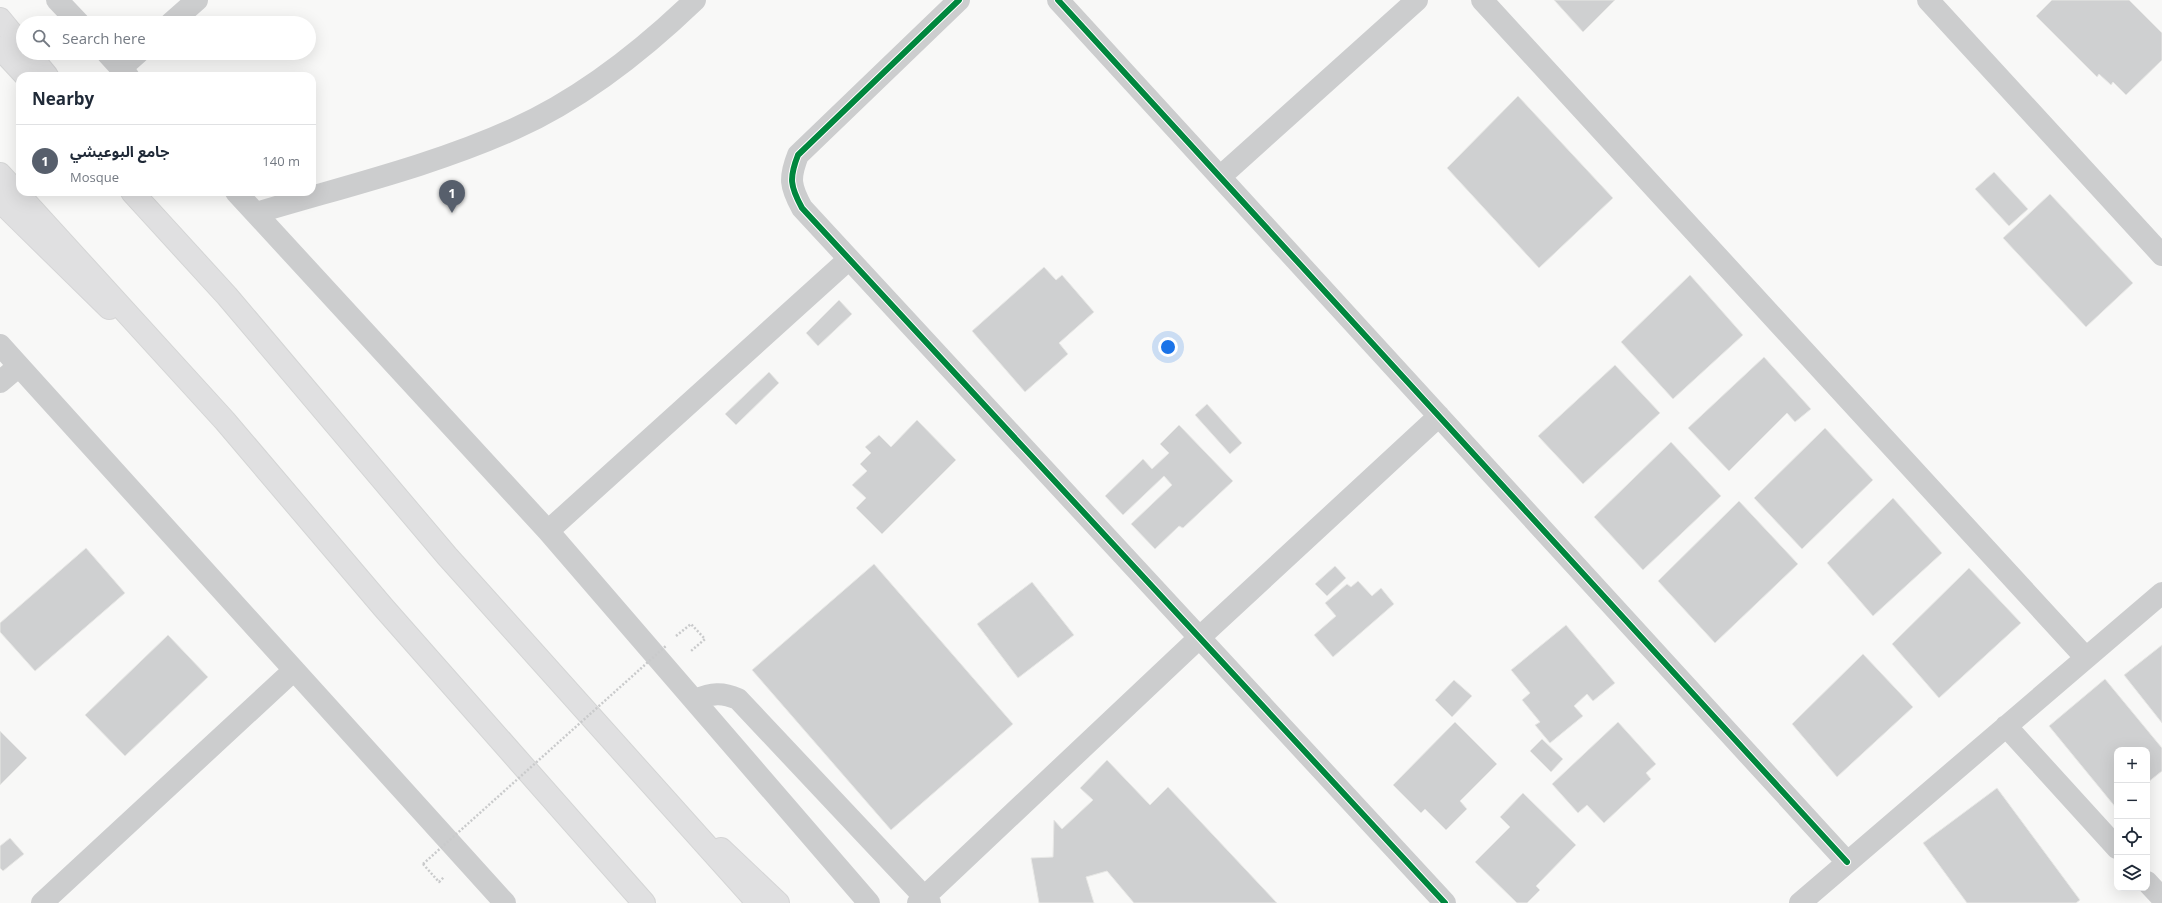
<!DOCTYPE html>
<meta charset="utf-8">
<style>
:root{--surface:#fff;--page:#f6f6f7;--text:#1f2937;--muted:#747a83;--line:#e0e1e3;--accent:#575f6c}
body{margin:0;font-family:"Open Sans","Noto Sans Arabic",sans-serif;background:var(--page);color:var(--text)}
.controls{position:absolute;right:12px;bottom:12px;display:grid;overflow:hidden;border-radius:8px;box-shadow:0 4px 16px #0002}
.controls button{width:36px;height:36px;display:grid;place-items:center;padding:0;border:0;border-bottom:1px solid var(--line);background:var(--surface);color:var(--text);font:20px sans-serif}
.you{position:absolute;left:1168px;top:347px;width:14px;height:14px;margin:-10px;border:3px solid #fff;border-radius:50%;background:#1a73e8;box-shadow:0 0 0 6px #1a73e833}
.badge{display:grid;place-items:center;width:26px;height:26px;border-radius:50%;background:var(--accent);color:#fff;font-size:13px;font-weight:700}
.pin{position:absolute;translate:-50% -33px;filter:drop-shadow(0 1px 2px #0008)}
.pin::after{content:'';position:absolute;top:21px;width:14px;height:12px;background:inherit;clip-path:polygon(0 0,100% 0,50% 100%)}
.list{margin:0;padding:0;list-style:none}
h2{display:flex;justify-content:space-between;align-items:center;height:52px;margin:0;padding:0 16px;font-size:17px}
h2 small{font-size:13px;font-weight:400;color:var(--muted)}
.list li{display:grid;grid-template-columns:26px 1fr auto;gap:12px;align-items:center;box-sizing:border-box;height:72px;padding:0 16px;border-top:1px solid var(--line)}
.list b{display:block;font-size:15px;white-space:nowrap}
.list p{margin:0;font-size:13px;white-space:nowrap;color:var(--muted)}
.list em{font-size:13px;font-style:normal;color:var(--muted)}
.icon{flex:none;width:22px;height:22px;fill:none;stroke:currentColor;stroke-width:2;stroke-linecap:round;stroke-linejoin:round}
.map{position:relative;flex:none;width:2162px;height:903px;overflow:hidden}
.search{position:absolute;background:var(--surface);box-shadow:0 4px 16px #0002;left:16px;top:16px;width:300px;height:44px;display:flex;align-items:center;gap:10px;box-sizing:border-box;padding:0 14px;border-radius:22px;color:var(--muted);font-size:15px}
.panel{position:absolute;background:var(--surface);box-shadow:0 4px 16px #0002;left:16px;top:72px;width:300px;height:124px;border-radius:12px}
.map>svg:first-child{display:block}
.building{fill:#cfd0d1;stroke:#e8e8e6}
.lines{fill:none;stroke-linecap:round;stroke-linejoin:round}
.major-casing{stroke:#d5d5d6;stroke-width:24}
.highway-casing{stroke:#d4d5d5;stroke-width:24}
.path{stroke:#c9cacb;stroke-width:2.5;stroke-dasharray:2 2;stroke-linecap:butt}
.minor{stroke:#cccdce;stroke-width:22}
.major{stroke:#e0e0e1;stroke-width:22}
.highway{stroke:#e0e0e1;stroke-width:22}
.path-bridge{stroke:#c9cacb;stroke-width:2.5;stroke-dasharray:2 2;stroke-linecap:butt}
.cycleway-casing{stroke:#fff;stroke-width:8}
.cycleway{stroke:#00873e;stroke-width:6}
</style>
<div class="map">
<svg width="2162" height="903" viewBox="0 0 2162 903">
<rect width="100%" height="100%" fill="#f8f8f7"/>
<path class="building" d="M1554 0H1615L1583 32Z
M2052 0H2129L2162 33V60L2126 95 2113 82 2111 85 2099 74 2097 77 2036 16Z
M1518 96 1613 198 1539 268 1447 168Z
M1994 172 2028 209 2009 226 1975 189Z
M2050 194 2133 283 2086 327 2003 238Z
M1044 267 1056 280 1062 275 1094 312 1059 343 1068 354 1025 392 972 331Z
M1690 275 1743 335 1673 399 1621 342Z
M839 300 852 314 818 346 806 333Z
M1764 357 1811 409 1795 422 1787 413 1729 471 1688 428Z
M1615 365 1660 413 1583 484 1538 436Z
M769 372 779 383 736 425 725 414Z
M1207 404 1242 443 1230 454 1195 415Z
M917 420 956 460 882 534 856 508 866 498 852 485 867 471 860 464 871 453 865 447 879 435 891 447Z
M1179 425 1233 481 1183 528 1179 526 1155 549 1131 524 1172 485 1164 476 1123 515 1105 496 1143 459 1152 469 1169 453 1160 444Z
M1825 428 1873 480 1802 549 1754 498Z
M1671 442 1721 496 1643 570 1594 517Z
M1893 498 1942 553 1873 616 1827 563Z
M1739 501 1798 564 1715 643 1658 581Z
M86 548 125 593 35 671 0 632V623Z
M874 564 1013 724 891 830 752 670Z
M1335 566 1346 578 1327 596 1315 584Z
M1969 568 2021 623 1939 698 1892 644Z
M1358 581 1372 596 1381 588 1394 604 1333 657 1314 635 1336 616 1325 603 1347 584 1351 587Z
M1032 582 1074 635 1018 678 977 624Z
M1566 625 1615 683 1593 701 1587 694 1574 706 1583 716 1550 743 1535 725 1540 722 1522 700 1530 693 1511 670Z
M168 635 208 677 125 756 85 715Z
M2162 645V723L2124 675Z
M1863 654 1913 707 1837 777 1792 724Z
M2105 679 2162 748V771L2147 783V750H2117V809L2049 726Z
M1454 680 1472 696 1452 717 1435 700Z
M1455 722 1497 764 1460 801 1467 809 1446 830 1425 809 1421 813 1393 785Z
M1618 722 1656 764 1646 773 1651 779 1604 823 1587 805 1578 813 1552 784Z
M0 731 27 758 0 785Z
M1542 739 1563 759 1551 772 1530 751Z
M1107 760 1150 805 1168 787 1277 903H1134L1107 871 1086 877 1094 903H1039L1031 858 1053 857 1054 820 1062 829 1093 800 1080 788Z
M1997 788 2080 900 2076 903H1967L1923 843Z
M1523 793 1576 845 1536 886 1540 890 1527 903H1517L1475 862 1510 827 1500 817Z
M10 838 24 854 3 871 0 868V846Z"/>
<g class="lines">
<defs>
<path id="major" d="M0 19 23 47
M28 53 47 76
M0 201 109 308
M721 849 778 903"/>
<path id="highway" d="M0 48 26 76
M0 174 225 421 383 607 644 903
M132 192 227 296 447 556 758 903"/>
</defs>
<use href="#major" class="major-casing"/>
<use href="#highway" class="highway-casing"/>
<path class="path" d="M676 636 691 624 705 639 691 651
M423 864 439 882 444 877"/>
<path class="minor" d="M57 0 79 23
M959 0 798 155C789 178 790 186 802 208L1445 903
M1058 0 1847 862
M1482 0 2086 658
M1928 0 2162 255
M171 23 197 0
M107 53 128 76
M121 68 138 53
M1220 177 1417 0
M236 192 548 531 869 903
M256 213C342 187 432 166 514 129 581 99 642 51 695 0
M0 345 505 903
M0 382 19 366
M548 531 849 259
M695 700C712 693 722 692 738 699L930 903
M2006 726 2117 848
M2147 882 2162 898
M42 903 294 670
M918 903 1199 638 1439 416
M1800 903 2162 593"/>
<use href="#major" class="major"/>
<use href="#highway" class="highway"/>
<path class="path-bridge" d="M423 864 667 645"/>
<defs>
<path id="cycleway" d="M959 0 798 155C789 178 790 186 802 208L1445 903
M1058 0 1847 862"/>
</defs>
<use href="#cycleway" class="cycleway-casing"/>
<use href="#cycleway" class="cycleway"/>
</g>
</svg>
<div class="controls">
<button>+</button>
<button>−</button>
<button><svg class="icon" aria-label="locate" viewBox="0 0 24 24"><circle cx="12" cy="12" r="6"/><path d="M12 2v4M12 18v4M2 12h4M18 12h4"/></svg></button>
<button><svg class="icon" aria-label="layers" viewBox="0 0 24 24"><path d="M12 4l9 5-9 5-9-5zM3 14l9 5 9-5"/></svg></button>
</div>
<div class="you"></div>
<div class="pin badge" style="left:452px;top:213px">1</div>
<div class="search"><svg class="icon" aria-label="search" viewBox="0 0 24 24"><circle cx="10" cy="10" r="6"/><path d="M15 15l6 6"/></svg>Search here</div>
<section class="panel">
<h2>Nearby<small></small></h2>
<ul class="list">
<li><span class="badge">1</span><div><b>جامع البوعيشي</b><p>Mosque</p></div><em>140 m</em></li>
</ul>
</section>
</div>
